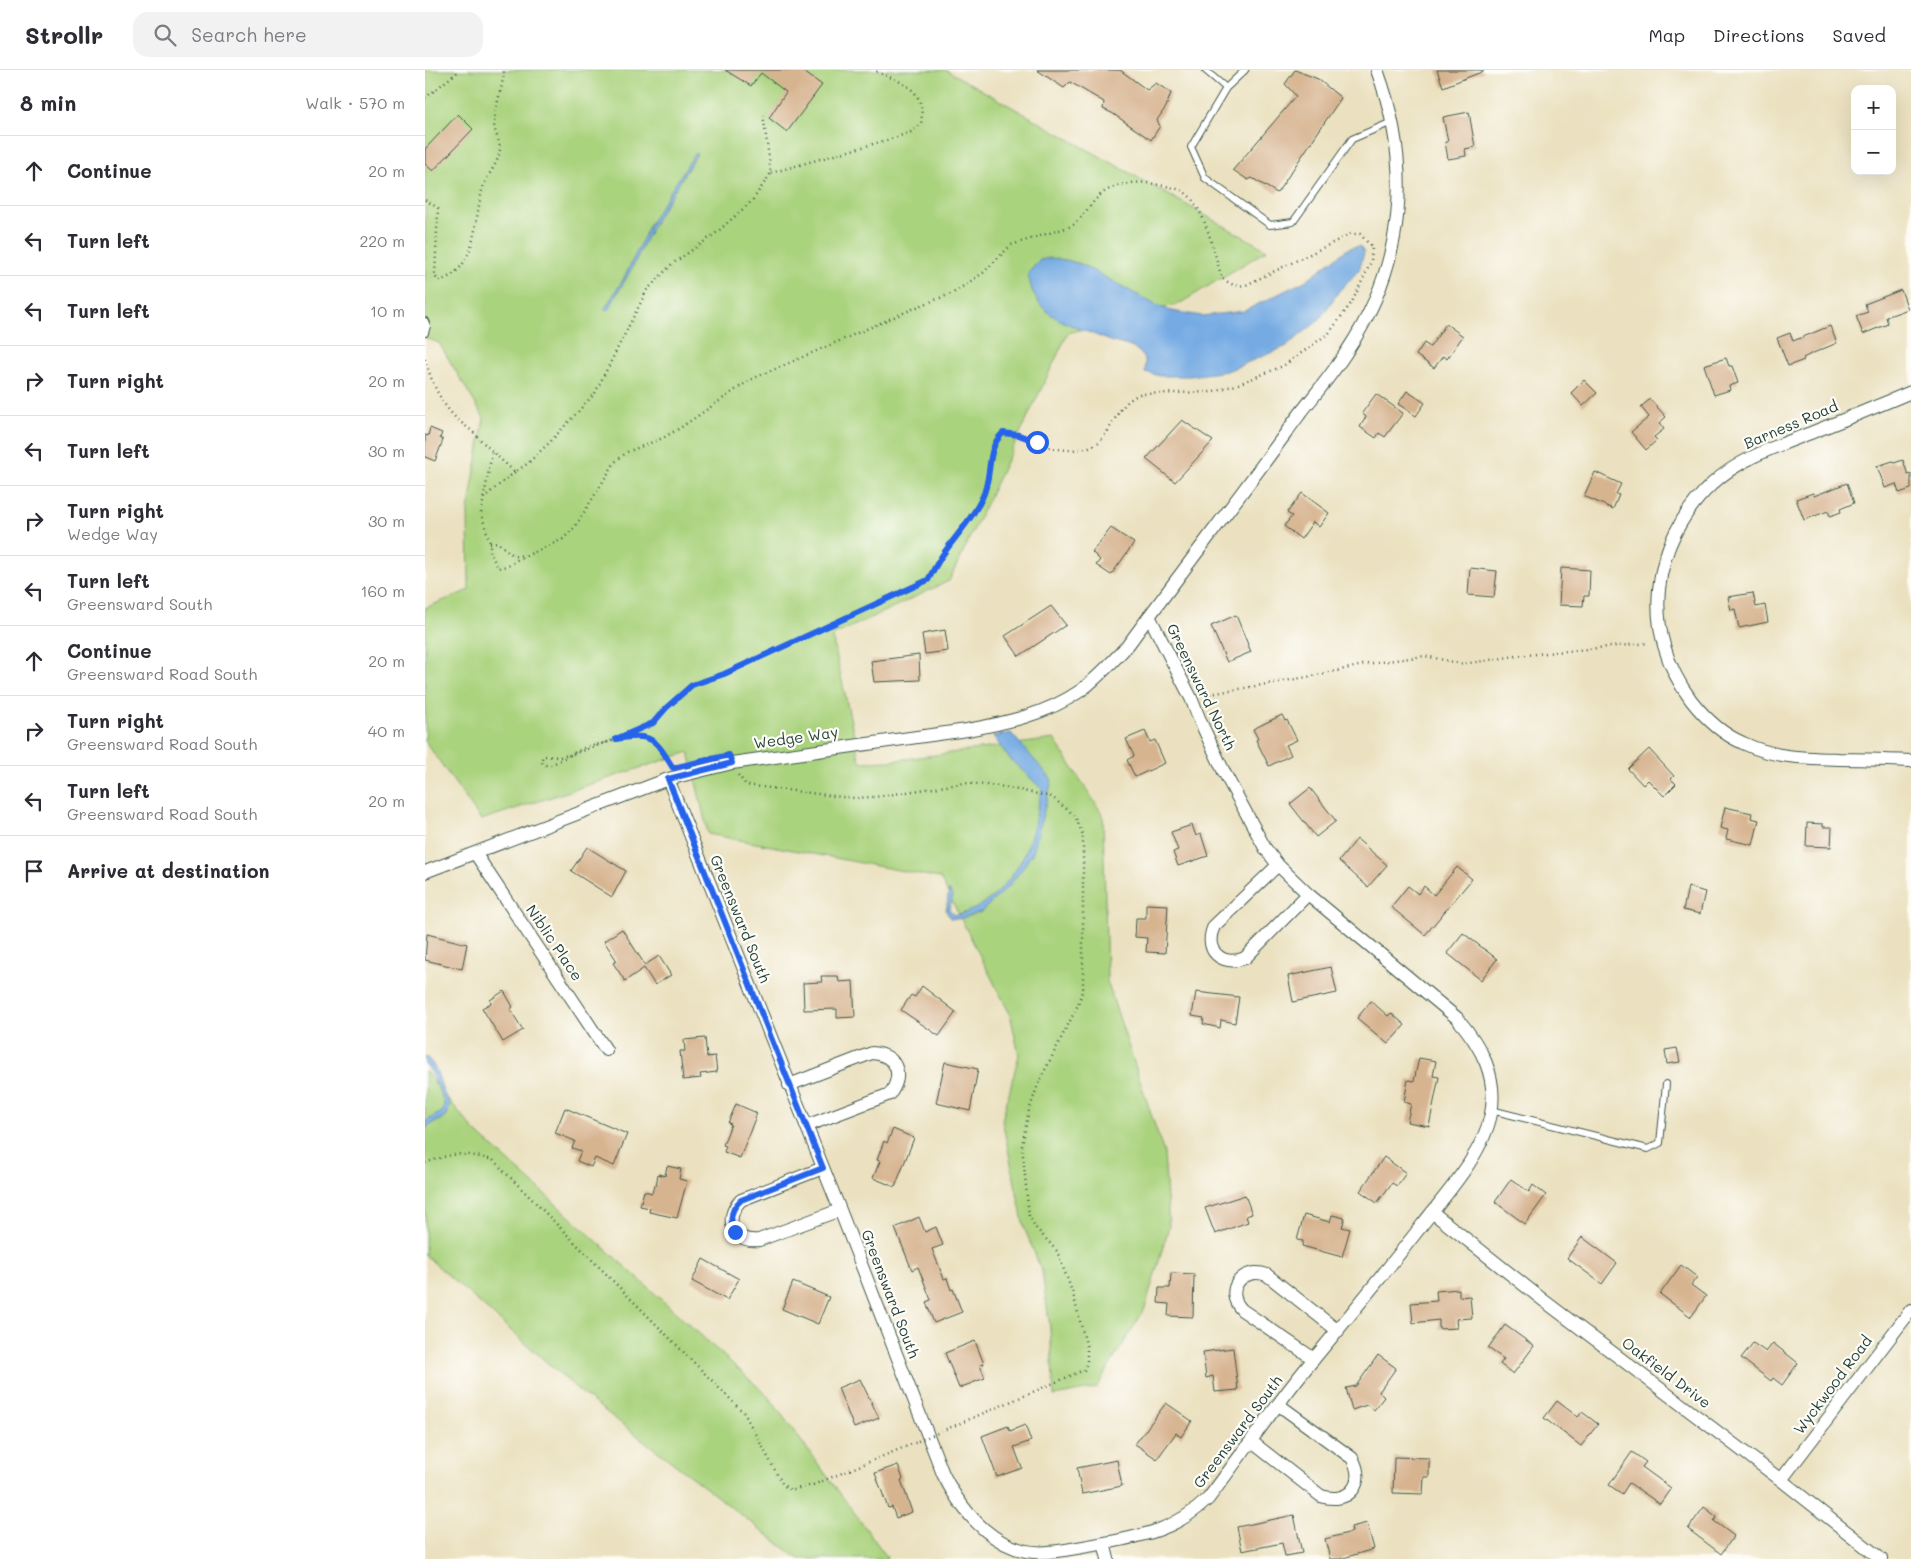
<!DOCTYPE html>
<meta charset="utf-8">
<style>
:root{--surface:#fff;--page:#f2f2f3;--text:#2b2b33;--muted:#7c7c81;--line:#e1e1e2}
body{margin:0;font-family:Mali,sans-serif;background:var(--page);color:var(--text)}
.controls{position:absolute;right:15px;top:15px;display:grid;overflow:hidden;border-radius:10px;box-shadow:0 5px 20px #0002}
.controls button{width:45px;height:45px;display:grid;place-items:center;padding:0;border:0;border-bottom:1px solid var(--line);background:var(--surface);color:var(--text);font:25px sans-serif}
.stop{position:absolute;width:15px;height:15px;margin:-11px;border:4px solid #2563eb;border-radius:50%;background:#fff}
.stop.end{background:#2563eb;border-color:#fff;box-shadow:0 1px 5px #0008}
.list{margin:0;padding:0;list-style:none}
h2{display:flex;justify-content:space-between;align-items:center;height:65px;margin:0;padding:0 20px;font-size:21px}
h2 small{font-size:16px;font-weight:400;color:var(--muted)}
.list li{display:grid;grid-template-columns:32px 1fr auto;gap:15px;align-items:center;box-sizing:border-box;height:70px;padding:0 20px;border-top:1px solid var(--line)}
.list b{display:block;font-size:19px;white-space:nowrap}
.list p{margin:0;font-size:16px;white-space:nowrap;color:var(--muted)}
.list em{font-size:16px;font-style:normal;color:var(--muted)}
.icon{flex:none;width:28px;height:28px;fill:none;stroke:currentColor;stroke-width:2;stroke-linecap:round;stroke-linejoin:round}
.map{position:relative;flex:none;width:1486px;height:1489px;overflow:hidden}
header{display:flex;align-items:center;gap:30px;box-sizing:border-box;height:70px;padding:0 25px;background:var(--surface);border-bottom:1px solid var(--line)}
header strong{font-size:24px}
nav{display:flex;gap:28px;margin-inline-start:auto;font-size:18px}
.search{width:350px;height:45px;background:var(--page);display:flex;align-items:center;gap:12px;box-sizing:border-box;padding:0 18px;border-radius:15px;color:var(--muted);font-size:19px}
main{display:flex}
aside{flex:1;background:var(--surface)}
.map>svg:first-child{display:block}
.green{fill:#aad37e;stroke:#648859}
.water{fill:#75aae3;stroke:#4a748c}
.building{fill:#d7b490}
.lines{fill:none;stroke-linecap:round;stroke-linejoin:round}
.service-casing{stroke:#3e5649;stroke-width:8}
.minor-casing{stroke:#3e5649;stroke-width:14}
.path{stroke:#3e5649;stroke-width:2.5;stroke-dasharray:1 4;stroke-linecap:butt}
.service{stroke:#fff;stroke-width:6}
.minor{stroke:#fff;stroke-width:12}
.path-bridge{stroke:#3e5649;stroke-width:2.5;stroke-dasharray:1 4;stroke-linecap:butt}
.route{stroke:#2563eb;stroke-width:6}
.labels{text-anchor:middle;stroke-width:4.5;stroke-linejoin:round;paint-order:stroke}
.street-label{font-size:15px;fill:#1f3d34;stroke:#fdfcf7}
</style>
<header>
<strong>Strollr</strong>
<div class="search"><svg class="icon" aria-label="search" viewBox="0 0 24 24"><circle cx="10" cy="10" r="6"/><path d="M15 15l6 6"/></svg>Search here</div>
<nav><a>Map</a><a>Directions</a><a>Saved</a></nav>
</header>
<main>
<aside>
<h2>8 min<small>Walk · 570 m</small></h2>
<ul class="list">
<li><svg class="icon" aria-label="ahead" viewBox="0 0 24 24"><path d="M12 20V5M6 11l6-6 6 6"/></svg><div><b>Continue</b></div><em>20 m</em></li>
<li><svg class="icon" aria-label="left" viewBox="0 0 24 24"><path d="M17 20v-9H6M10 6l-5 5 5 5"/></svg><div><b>Turn left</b></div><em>220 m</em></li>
<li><svg class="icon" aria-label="left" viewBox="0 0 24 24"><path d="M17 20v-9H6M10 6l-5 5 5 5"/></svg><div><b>Turn left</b></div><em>10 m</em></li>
<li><svg class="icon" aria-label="right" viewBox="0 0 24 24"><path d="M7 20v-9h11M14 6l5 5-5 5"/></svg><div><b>Turn right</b></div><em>20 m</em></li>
<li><svg class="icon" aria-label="left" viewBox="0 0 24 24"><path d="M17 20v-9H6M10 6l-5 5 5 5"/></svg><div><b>Turn left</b></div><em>30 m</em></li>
<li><svg class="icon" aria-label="right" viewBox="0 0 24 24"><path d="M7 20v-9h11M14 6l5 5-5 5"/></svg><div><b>Turn right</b><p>Wedge Way</p></div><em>30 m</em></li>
<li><svg class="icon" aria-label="left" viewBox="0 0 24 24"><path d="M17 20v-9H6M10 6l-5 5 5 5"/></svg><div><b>Turn left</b><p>Greensward South</p></div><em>160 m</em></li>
<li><svg class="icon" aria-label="ahead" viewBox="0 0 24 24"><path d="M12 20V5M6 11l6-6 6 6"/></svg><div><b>Continue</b><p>Greensward Road South</p></div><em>20 m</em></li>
<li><svg class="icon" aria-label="right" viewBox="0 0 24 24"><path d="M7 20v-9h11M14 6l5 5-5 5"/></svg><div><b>Turn right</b><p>Greensward Road South</p></div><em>40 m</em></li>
<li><svg class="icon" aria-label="left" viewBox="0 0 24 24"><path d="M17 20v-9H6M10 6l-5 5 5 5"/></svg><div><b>Turn left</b><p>Greensward Road South</p></div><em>20 m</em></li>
<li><svg class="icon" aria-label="arrive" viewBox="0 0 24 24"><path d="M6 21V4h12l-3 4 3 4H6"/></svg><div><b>Arrive at destination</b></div></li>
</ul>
</aside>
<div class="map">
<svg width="1486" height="1489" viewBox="0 0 1486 1489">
<rect width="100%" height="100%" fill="#fdfcf7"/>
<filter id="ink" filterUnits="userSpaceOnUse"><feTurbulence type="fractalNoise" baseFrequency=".02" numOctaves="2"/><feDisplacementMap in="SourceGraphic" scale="10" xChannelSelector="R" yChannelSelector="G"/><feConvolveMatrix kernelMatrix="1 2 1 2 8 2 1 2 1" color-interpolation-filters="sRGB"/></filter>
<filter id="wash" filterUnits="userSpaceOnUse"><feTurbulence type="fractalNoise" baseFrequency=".0096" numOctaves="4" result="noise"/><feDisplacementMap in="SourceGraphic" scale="20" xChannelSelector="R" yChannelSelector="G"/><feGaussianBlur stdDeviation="1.12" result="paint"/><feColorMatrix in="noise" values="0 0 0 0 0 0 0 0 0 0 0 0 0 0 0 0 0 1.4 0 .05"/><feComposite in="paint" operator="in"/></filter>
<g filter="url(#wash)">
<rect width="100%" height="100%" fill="#ebe1c0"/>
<path class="green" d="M0 0H521L842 180 754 234 643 263 524 511 407 566 435 692 465 691 629 669 678 745 682 911 739 1083 744 1157 720 1238 671 1318 629 1326 625 1258 617 1202 599 1157 577 1050 594 985 585 944 515 808 283 764 264 682 56 750 0 671V538L44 520 43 441 59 348 14 273 0 268Z
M0 1001 49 1060 343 1326 462 1487 461 1489H374L159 1325 0 1185Z"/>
<path class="water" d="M270 83 272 84 229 153 207 198 183 240H179L199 208 227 150Z
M935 176 939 183 934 200 914 221 894 250 862 276 802 301 765 306H735L720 302C720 299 721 293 720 290 715 277 699 275 688 272 677 268 666 263 655 259 626 247 608 238 603 203L615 190 626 188 641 190 656 194 731 235 746 241 777 246 819 241 880 211 924 178Z
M586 663 627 710 608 782 597 799 583 817 556 842 534 849 525 848 521 841 524 820 528 827 524 839 529 845C561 841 587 811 600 783 608 765 612 739 617 719L583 687 568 666Z
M0 986C10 994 13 1004 16 1015 17 1022 22 1028 25 1034L22 1046 0 1058V1052L18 1041 19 1032 4 998 0 995Z"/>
<g id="blocks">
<path class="building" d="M300 0H376L397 15 362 62 344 48 361 22 336 3 326 16Z
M612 0H695L722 20 731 13 746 23 741 37 732 50 735 56 726 70 687 43 678 39 679 32 645 12 639 18Z
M870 0 893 9 916 28 852 123 827 108 823 110 808 100 871 26 860 14Z
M1012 0H1058L1059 1 1018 17Z
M1044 42 1050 77 1040 79 1041 86 1023 89 1020 72H1023L1018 47Z
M33 44 48 59 8 101 0 94V79Z
M1476 220 1483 239 1461 247 1463 254 1438 264 1431 246 1443 242 1440 234Z
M1021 254 1038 266 1022 289 1018 286 1009 298 991 285 999 273 1005 277Z
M1405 256 1412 273 1386 284 1378 288 1379 290 1363 296 1352 268 1365 263 1368 271Z
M1301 288 1304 296H1307L1313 313 1304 316 1305 320 1289 325 1279 295Z
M1159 310 1172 323 1158 336 1146 323Z
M982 321 1000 333 991 346 973 334Z
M951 324 978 343 960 367 954 363 951 368 935 357 941 347 937 343Z
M1225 329 1241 347 1234 353 1239 359 1229 367 1232 370 1221 380 1206 362 1224 347 1216 337Z
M757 350 788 371 750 412 721 389Z
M5 358 17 363 15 368 18 370 10 391 0 387V365L3 366Z
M1478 390 1483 405 1486 404V419L1474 423 1471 414 1460 418 1452 396 1468 391 1469 393Z
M1170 402 1196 414 1191 424 1194 425 1188 439 1159 426Z
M1422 413 1429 433 1415 439 1416 442 1405 446 1403 441 1379 450 1371 429 1388 423 1389 426Z
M877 423 904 443 894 457 888 452 876 469 859 456 867 446 862 443Z
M686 458 709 473 686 505 671 495 675 490 667 482Z
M1045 498 1072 501 1069 527 1043 525Z
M1136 498 1165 500 1164 526H1159L1158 536 1134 535Z
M1328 523 1331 537 1340 535 1343 552 1314 558 1310 539 1306 540 1303 527Z
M626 536 641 555 594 586 580 566Z
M811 545 826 582 802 592 786 556Z
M520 560 523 581 500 584 497 564Z
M494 585 495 610 449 612 446 591Z
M857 645 860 651 862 650 872 670 861 675 866 685 844 696 831 670 833 669 828 659Z
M720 661 725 672 730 670 740 693 710 707 702 690 709 686 701 669Z
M1224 679 1249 706 1246 709 1251 714 1239 726 1223 710 1218 715 1203 699Z
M885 718 911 751 891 767 865 734Z
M1300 737 1327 743 1326 748 1334 750 1328 775 1301 769 1303 760 1295 758Z
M1382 753 1398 754V757H1407L1406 777 1381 776Z
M767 755 771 766 776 764 783 786 753 796 748 782 753 780 746 762Z
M932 769 962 795 943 817 914 791Z
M162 777 201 801 187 827 146 801Z
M1032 797 1047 809 1000 865 966 837 983 816 993 824 999 816 1009 825Z
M1263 817 1280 822 1275 844 1258 840Z
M721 834 743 835 740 883 721 882 722 868 710 867 711 848H721Z
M197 859 220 895 234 886 246 905 230 915 219 898 200 911 188 893 192 891 179 871Z
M1038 863 1072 889 1056 910 1022 883Z
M2 864 42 874 37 899 0 890Z
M906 897 912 923 868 932 863 906Z
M396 906H413L414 912 428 911 430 947 412 948V939L379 940 378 913 397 912Z
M497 916 531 942 514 966 476 940 486 925 490 927Z
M79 921 88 937 85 939 98 960 78 972 57 938 66 933 65 930Z
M771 922 814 927 810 953 796 950 795 958 778 954 779 948 767 946Z
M946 931 963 946 966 943 980 955 963 974 932 948Z
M280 968 282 987 290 986 292 1002 275 1004 276 1008 258 1010 255 981H260L259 970Z
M1252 978 1255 992 1242 994 1240 980Z
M994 988 1011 991 1008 1006 1014 1007 1004 1056 982 1052 986 1034 979 1032 983 1010 989 1011Z
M520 992 553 999 545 1041 511 1033Z
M311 1034 332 1043 315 1088 299 1082 301 1076 298 1075 306 1054 303 1053Z
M140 1038 202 1064 189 1096 170 1088 166 1097 152 1091 156 1081 147 1078 150 1071 130 1063Z
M468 1059 489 1068 470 1117 448 1108 455 1091 452 1090 459 1071 462 1073Z
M959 1087 981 1103 972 1116 967 1113 952 1133 935 1121Z
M242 1096 256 1099 254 1109 262 1111 252 1148 224 1142 225 1138 215 1136 219 1121 227 1123 229 1115 231 1116 233 1104 240 1106Z
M1086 1109 1104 1122 1108 1115 1121 1125 1100 1154 1070 1132Z
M820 1125 827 1144 821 1146 823 1152 790 1164 780 1138Z
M879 1145 905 1152 907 1145 920 1148 917 1157 925 1159 917 1187 877 1176 878 1171 872 1170Z
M494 1147 500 1162 511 1157 518 1175 507 1179 519 1209 522 1208 526 1220 528 1219 537 1242 509 1253 501 1232 506 1230 493 1197 487 1200 470 1158Z
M1157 1167 1192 1193 1177 1214 1142 1188Z
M278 1189 314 1209 302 1230 267 1211Z
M1256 1195 1272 1207 1266 1215 1281 1226 1266 1247 1235 1224Z
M746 1203 769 1204 768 1247 743 1246 744 1234 733 1233 734 1218H745Z
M368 1212 404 1227 393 1254 357 1239Z
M1034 1219V1227L1045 1226 1047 1248 1031 1249 1032 1258 1014 1259V1250L988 1253 986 1233 1012 1231 1011 1221Z
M1080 1255 1109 1276 1088 1304 1075 1294 1079 1289 1063 1278Z
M550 1271 559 1294 555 1295 560 1308 534 1318 520 1283Z
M1328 1273 1341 1282 1348 1273 1373 1293 1357 1315 1348 1308 1346 1311 1316 1288Z
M808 1278 813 1320 790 1322 788 1306 781 1308 778 1282Z
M953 1285 971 1298 954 1322 959 1327 949 1340 942 1335 927 1340 921 1318 931 1316Z
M435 1309 454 1348 429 1358 413 1318Z
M1132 1331 1153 1347 1157 1342 1173 1354 1156 1376 1119 1348Z
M741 1333 767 1351 756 1367 751 1363 732 1389 710 1374Z
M600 1355 606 1371 589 1377 597 1398 572 1407 557 1366 583 1356 585 1361Z
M1207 1382 1221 1392 1217 1397 1246 1418 1235 1434 1204 1413 1197 1424 1184 1415Z
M969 1387 1004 1388V1407H999L998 1424 968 1423Z
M692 1390 697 1416 657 1424 652 1398Z
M473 1395 478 1409 476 1410 487 1442 471 1448 467 1437 463 1438 450 1403Z
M1279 1437 1292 1447 1289 1451 1309 1466 1296 1484 1263 1459Z
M869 1445 877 1483 860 1486 857 1473 817 1481 812 1457Z
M942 1453 949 1479 915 1489H905L900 1469 927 1462 926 1457Z"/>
</g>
</g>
<g filter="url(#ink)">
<use href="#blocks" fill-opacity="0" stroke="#3e5649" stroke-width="1"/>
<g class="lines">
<defs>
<path id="service" d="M780 0 801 18 820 0
M801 18 766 77 780 108 845 155 868 152 927 69 967 52
M0 251 2 256 0 263
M1066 1040 1223 1079 1235 1073 1241 1014"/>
<path id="minor" d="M1486 322C1453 336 1421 349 1388 362 1353 376 1315 388 1287 414 1225 472 1215 562 1266 630 1280 648 1297 664 1318 673 1349 688 1380 688 1414 689 1438 689 1462 690 1486 691
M243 709 415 1140 518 1404C538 1444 574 1487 624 1482 643 1480 662 1476 680 1473 722 1465 751 1459 783 1429 815 1387 845 1343 878 1302 918 1254 958 1205 997 1155 1022 1123 1058 1084 1066 1044 1073 1006 1056 976 1032 948L883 824 853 795 840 778 799 702 776 653 766 628 724 546
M50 783 181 980
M853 795 789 856C778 880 796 897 820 888L883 824
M0 802 243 709 307 693 542 660C581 653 622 644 655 621 673 608 688 591 703 575 755 504 809 434 861 363 880 335 904 310 922 281 980 194 988 97 952 0
M364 1015 447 983C472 985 479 1004 465 1024L381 1056
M398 1098 316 1130C298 1148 307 1173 334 1170L415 1140
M1007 1142 1118 1230 1356 1410 1456 1489
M889 1289 817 1240C798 1221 817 1196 842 1205L913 1261
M827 1372 896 1426C924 1435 942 1413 927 1388L854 1335
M1356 1410 1486 1240
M679 1473 683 1489"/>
</defs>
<use href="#service" class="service-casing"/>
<use href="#minor" class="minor-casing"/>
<path class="path" d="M0 28 35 0
M346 103 469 68 486 62 496 54C501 16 476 13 448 0
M0 130 13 138 10 206 13 211C54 200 48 151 58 117 62 105 74 93 75 79 75 70 69 62 69 53 70 35 78 18 79 0
M0 289C6 311 16 334 33 350 39 355 45 359 51 365 63 378 76 390 90 402L102 394 125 372 170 323 222 220 247 194 290 164 327 131 346 103 338 44
M67 383 56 443 65 473V482L73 498 86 495 92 490 138 469 150 457 190 392 202 382 238 368 255 358 325 310 492 237 528 223 558 203 586 175 647 156C660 146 667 129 681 121 696 112 714 111 729 114 739 116 750 117 759 122 780 135 789 185 797 208 805 214 810 217 821 215L926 164H935L947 177 946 192 927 232 904 263 858 296 811 315 785 322 715 324C692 334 690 355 675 371 668 378 652 380 642 380 620 379 600 366 578 363 560 380 568 407 557 428 548 448 532 464 519 483 513 491 508 501 503 510L299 604 267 615 241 638 228 653 191 669 145 685 126 695H119L116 691 118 686 135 687 145 685 161 677 211 666 225 668 236 678 246 695
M58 428 90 402
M65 473 72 472 89 486 100 485
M780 625 882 607 948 593 1000 586 1038 594 1091 586 1224 573
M313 705 321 715 425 728 450 727 540 713 574 716 627 727 650 746 658 765V918L653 935 614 1012 604 1040 597 1076 604 1146 611 1158 632 1181 648 1224 662 1278V1293L659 1300 517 1361
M0 1093C31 1082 36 1082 68 1090L319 1343 358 1415 366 1420 388 1415 492 1372"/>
<use href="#service" class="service"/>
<use href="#minor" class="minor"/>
<path class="path-bridge" d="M493 1371 515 1362"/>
</g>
</g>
<g class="lines" filter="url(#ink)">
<path class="route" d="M310 1162C304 1150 305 1140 316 1130L398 1098 243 709 307 693 304 685 248 698C230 668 227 663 191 669L228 653 241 638 267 615 299 604 503 510C508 501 513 491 519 483 532 464 548 448 557 428 568 407 560 379 578 363L594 365 612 372"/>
</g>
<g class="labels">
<g class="street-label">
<text transform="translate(1366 355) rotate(-23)" y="5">Barness Road</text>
<text transform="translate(776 617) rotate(64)" y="5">Greensward North</text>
<text transform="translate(371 668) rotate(-8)" y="5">Wedge Way</text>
<text transform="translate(315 849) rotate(68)" y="5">Greensward South</text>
<text transform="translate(129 873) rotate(56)" y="5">Niblic Place</text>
<text transform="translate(465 1224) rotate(69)" y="5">Greensward South</text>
<text transform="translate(1241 1303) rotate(37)" y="5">Oakfield Drive</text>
<text transform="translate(1408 1315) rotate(-53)" y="5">Wyckwood Road</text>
<text transform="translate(813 1362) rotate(-53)" y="5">Greensward South</text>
</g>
</g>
</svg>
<div class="controls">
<button>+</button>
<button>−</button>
</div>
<div class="stop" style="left:612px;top:372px"></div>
<div class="stop end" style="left:310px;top:1162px"></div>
</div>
</main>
